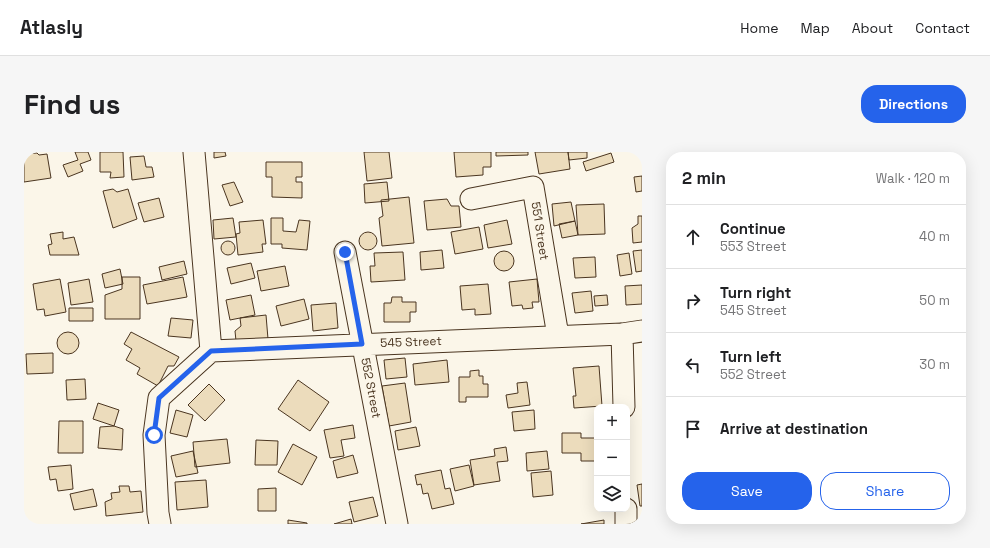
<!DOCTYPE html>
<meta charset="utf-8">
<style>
:root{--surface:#fff;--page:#f6f6f6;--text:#202124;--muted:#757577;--line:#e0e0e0;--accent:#2563eb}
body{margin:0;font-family:"Space Grotesk",sans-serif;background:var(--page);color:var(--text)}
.controls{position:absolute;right:12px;bottom:12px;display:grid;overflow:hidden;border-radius:8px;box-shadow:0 4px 16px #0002}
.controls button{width:36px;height:36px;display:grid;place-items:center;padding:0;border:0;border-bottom:1px solid var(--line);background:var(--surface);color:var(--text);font:20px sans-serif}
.stop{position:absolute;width:12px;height:12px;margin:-9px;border:3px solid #2563eb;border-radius:50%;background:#fff}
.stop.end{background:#2563eb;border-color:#fff;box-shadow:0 1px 4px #0008}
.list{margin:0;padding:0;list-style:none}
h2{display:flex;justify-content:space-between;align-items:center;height:52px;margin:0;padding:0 16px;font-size:17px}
h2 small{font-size:13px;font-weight:400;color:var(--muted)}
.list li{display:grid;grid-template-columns:26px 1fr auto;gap:12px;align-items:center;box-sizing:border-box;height:64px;padding:0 16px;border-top:1px solid var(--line)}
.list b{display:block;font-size:15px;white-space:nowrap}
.list p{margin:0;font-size:13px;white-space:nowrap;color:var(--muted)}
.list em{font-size:13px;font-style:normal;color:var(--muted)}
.actions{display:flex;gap:8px;padding:12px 16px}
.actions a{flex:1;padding:9px 0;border:1px solid var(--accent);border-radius:16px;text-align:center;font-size:14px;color:var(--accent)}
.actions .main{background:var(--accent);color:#fff}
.icon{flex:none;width:22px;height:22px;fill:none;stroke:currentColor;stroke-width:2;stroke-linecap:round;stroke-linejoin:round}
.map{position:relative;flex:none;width:618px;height:372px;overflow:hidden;border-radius:16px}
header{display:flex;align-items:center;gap:24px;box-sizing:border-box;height:56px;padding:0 20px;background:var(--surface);border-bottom:1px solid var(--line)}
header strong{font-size:19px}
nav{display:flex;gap:22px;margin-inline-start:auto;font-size:14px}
.intro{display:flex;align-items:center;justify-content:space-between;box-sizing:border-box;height:96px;padding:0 24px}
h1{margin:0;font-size:28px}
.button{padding:10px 18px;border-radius:16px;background:var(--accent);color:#fff;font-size:14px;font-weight:700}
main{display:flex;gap:24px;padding:0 24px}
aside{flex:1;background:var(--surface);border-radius:16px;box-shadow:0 4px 16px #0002}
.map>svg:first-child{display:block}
.building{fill:#ecdcbc;stroke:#4a3520}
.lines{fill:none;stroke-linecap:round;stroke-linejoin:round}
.minor-casing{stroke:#4a3520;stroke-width:23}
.minor{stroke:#fbf6e9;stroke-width:21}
.route{stroke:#2563eb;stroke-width:5}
.labels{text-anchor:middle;stroke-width:3;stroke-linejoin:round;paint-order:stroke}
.street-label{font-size:12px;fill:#4a3520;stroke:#fbf6e9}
</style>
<header>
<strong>Atlasly</strong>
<nav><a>Home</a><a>Map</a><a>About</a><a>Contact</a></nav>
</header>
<div class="intro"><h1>Find us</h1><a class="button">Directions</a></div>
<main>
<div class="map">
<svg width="618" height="372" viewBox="0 0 618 372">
<rect width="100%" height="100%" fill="#fbf6e9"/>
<path class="building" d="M51 0H64L67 8 56 12 59 19 44 25 39 13 54 8Z
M76 0H99L100 25 86 26 87 20H76Z
M190 0H201L202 4 190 6Z
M340 0H365L368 26 343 29Z
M430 0H467V15H459V23L432 25Z
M472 0H504V3L472 4Z
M511 0H544L546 17 515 22Z
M544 0H563V6L545 8Z
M13 1 15 3 23 2 27 26 0 30V2Z
M587 1 590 10 562 19 559 10Z
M120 4 122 15H128L130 25 108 28 106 5Z
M242 10H278V25H272V30H278V46L248 45V25H242Z
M618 24V39L612 40 610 25Z
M210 30 219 50 206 54 198 33Z
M363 30 365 49 341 51 340 32Z
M89 37 93 40 104 37 113 67 89 76 79 39Z
M385 45 390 91 358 94 355 66 359 64 357 48Z
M135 46 140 65 120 70 114 51Z
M423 47 427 54H435L437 75 403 78 400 49Z
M547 50 551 69 530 74 528 52Z
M580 52 581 82 554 83 552 53Z
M614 64H618V90L609 91 608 76 614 72Z
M209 66 212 85 190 87 189 68Z
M247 66H259V79L272 80 275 68 286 69 283 98 258 96V92H247Z
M239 68 242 92H238L239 100 214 103 212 82 216 81 215 70Z
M483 68 488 92 464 96 460 73Z
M551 69 554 83 538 86 535 72Z
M455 75 459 97 431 102 427 80Z
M39 80V87L50 85 55 103H26L24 93 28 92 26 82Z
M335 89a9 9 0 1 1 18 0a9 9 0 1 1-18 0Z
M197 96a7 7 0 1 1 14 0a7 7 0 1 1-14 0Z
M418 98 420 116 397 118 396 100Z
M618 98V119L612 120 609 99Z
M470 109a10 10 0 1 1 20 0a10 10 0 1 1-20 0Z
M379 100 381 128 347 130 346 114H351L350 101Z
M605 101 608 122 596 124 593 103Z
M571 105 572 125 551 126 549 106Z
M160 109 163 122 138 128 135 115Z
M227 111 231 126 207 132 203 116Z
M261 114 265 134 237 139 233 119Z
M96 117 99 132 81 136 78 122Z
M98 125H116V167H81V143L98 137Z
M159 125 163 145 123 152 119 133Z
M36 127 42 160 21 164 20 157 13 158 9 132Z
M65 127 69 150 47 153 44 131Z
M513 127 515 150H508L509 156 499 157 498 153 488 154 485 130Z
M464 132 467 162 451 163V157L438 158 436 134Z
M618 133V152L602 153 601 134Z
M567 139 569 159 551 161 548 141Z
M227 143 231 163 206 168 202 148Z
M583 143 584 153 571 154 570 144Z
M368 145H378V150H392V160H386V170H360V151H367Z
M280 147 285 167 257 174 252 154Z
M312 151 314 176 289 179 287 153Z
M45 156H69V169H45Z
M242 163 244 187 212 189 211 179 217 174 216 166Z
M147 166 169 168 167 186 144 184Z
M33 191a11 11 0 1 1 22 0a11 11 0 1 1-22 0Z
M107 180 155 205 150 214H144L134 234 113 222 116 216 102 208 108 197 100 192Z
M29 201V221L3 222 2 202Z
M381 206 383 225 362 227 360 208Z
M423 208 425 230 391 233 389 212Z
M575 214 578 254 550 256 549 244H552L549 216Z
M455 218V224H459V232H464V245H442V250H435V225H446V219Z
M61 227 62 247 43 248 42 228Z
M274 228 305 250 286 279 254 257Z
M503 230 506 253 484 256 482 243 494 241 493 231Z
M381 231 387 270 365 274 358 234Z
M185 232 201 248 181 269 164 253Z
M74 251 95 258 90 274 69 267Z
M152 258 169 263 163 285 146 281Z
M510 258 511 277 490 279 488 260Z
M35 269H59V301H34Z
M329 273 331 286 317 288 320 304 306 306 300 278Z
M90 274 99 277 98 298 74 296 76 275Z
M392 275 396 294 374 298 371 279Z
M538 281H557V286H573V309H557V301H538Z
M203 287 206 311 171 315 169 290Z
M232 288 254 289 253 313H231Z
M269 292 293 305 278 333 254 320Z
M482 295 484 309 473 310 476 329 450 333 446 308 471 304 470 297Z
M169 299 174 321 152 325 147 304Z
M523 299 525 317 503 319 502 301Z
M329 303 334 321 313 326 309 309Z
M47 313 49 337 34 339 32 327 26 328 24 315Z
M445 313 450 334 431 339 426 317Z
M417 318 421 337 426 336 430 352 408 357 404 341 399 342 397 332 393 333 391 323Z
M527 319 529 343 509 345 507 321Z
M182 328 184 355 153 358 151 330Z
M618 332V354H616L613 333Z
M95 334H105L106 340 117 339 119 360 82 364 81 350 88 347 87 341 96 340Z
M252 336V359H234V337Z
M69 337 73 354 50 358 46 342Z
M349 345 354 364 330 370 325 350Z
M327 367 328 372H310Z
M264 368 283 371V372H264Z
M580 368V372H557Z"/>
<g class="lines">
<defs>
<path id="minor" d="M170 0 187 199
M447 47 509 35 534 184
M321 100 373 372
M598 182 600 255
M187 199 598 182 618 179
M602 357V372
M136 372 134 361 130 283 135 246 187 199"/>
</defs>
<use href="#minor" class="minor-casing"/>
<use href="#minor" class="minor"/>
</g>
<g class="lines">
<path class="route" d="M130 283 135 246 187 199 338 192 321 100"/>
</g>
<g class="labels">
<g class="street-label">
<text transform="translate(516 79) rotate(81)" y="4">551 Street</text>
<text transform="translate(387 190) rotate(-2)" y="4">545 Street</text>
<text transform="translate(347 236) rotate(79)" y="4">552 Street</text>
</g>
</g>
</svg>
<div class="controls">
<button>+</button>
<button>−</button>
<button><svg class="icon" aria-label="layers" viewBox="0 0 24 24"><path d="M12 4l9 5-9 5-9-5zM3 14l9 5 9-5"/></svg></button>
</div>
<div class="stop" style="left:130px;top:283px"></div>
<div class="stop end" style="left:321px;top:100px"></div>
</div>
<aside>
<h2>2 min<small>Walk · 120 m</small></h2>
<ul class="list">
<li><svg class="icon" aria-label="ahead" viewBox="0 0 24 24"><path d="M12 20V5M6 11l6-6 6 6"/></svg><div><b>Continue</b><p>553 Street</p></div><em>40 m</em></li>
<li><svg class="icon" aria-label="right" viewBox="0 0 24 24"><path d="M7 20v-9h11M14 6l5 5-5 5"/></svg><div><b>Turn right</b><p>545 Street</p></div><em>50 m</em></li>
<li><svg class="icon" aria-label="left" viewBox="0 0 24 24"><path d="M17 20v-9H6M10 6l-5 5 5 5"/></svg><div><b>Turn left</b><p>552 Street</p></div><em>30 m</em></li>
<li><svg class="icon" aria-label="arrive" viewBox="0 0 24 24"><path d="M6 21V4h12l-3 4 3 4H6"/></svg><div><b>Arrive at destination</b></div></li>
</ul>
<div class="actions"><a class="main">Save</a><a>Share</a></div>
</aside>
</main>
